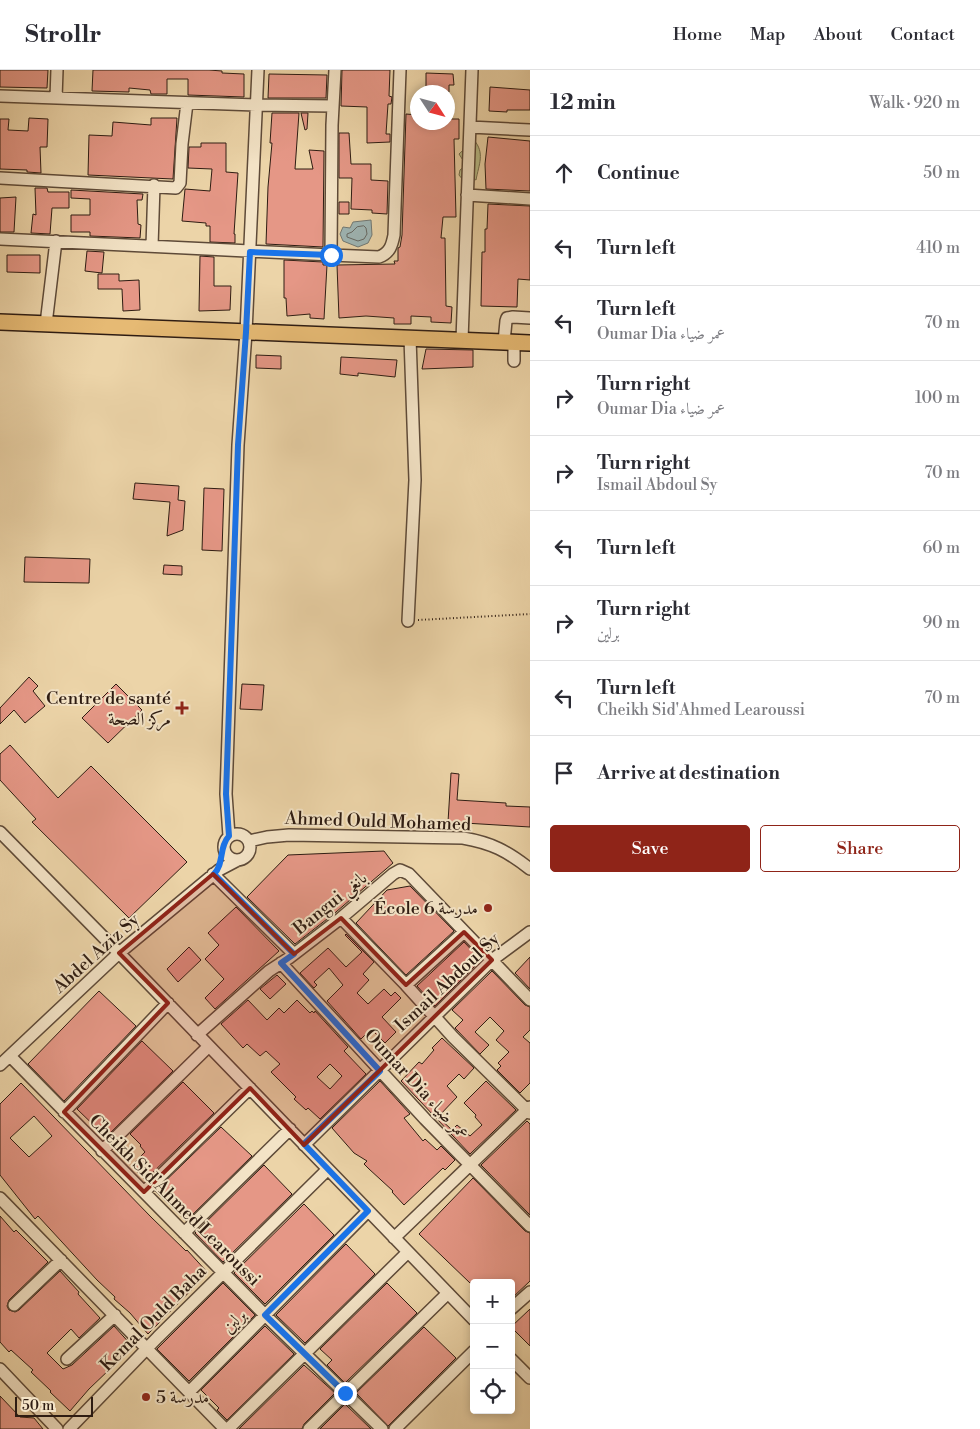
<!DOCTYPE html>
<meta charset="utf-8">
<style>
:root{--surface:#fff;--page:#f2f2f3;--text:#2b2b33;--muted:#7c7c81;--line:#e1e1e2;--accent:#8f2418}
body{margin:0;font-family:"Libre Bodoni",Amiri,serif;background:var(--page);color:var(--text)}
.controls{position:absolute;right:15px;bottom:15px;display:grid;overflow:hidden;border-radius:5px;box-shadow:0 2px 8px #0003}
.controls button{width:45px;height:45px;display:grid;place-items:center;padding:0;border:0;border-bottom:1px solid var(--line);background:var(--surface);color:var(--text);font:25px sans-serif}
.compass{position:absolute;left:410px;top:15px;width:45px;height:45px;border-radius:50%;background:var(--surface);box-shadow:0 2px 8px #0003;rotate:126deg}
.scale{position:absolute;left:15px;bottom:12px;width:78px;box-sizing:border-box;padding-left:5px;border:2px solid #2e1c12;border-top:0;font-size:14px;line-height:18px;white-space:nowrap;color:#2e1c12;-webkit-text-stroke:4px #f3e3c6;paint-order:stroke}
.stop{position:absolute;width:15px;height:15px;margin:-11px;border:4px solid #1a73e8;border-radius:50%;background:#fff}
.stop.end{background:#1a73e8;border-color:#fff;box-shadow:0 1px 5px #0008}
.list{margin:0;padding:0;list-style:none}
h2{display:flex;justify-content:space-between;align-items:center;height:65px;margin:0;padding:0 20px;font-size:21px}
h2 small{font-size:16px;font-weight:400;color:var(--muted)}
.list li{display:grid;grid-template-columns:32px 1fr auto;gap:15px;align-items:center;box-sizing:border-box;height:75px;padding:0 20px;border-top:1px solid var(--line)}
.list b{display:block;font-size:19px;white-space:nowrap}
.list p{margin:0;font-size:16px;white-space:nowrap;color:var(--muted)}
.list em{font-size:16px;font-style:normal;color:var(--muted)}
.actions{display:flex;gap:10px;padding:15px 20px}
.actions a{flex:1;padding:11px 0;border:1px solid var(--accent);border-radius:5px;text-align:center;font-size:18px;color:var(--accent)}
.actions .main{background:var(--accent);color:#fff}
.icon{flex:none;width:28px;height:28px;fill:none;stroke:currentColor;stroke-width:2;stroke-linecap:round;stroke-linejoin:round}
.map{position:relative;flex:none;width:530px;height:1359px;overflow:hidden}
header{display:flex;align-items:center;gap:30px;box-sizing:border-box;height:70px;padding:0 25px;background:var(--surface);border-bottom:1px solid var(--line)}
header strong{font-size:24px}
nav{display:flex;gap:28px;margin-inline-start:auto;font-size:18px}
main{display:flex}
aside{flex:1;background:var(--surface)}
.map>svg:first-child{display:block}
.green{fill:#b8bc87;stroke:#736c4c}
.water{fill:#9eb5b4;stroke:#717873}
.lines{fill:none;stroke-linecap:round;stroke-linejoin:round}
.shore{stroke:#666863;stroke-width:1}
.building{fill:#e59786;stroke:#2e1c12;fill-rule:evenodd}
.minor-casing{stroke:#5e4a38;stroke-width:14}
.major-casing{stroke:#2e1c12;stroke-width:18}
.path{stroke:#2e1c12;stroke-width:2;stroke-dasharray:1 2.5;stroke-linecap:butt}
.minor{stroke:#f3e3c6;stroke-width:11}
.major{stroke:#e6ba74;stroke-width:15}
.route{stroke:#1a73e8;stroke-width:6}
.marked{fill:#8f2418;fill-opacity:0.2;stroke:#8f2418;stroke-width:4;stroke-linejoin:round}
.poi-dot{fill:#8f2418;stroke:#f3e3c6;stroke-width:2}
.labels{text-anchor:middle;stroke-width:4;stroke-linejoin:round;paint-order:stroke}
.poi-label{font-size:18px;fill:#2e1c12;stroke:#f3e3c6;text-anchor:end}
.street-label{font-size:18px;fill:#2e1c12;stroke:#f3e3c6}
</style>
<header>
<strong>Strollr</strong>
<nav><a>Home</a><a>Map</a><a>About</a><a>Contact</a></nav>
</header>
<main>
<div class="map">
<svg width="530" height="1359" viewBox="0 0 530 1359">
<rect width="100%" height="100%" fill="#ecd4a8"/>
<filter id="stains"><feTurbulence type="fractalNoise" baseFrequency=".004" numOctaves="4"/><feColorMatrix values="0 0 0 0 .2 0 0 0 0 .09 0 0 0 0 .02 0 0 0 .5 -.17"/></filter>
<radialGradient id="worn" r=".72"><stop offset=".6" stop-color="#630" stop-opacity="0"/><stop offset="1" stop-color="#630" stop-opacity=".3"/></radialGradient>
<path class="green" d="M474 70C485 83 479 94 476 110L470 107 463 110 459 105 460 100 466 95 459 84Z"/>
<path class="water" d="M371 150 372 165 368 173 358 177 343 171 340 164 343 157 350 158 353 152Z"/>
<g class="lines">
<path class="shore" d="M364 156 366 158 367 164 364 169 358 171 347 167V164L352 162 357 157Z"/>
</g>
<path class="building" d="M0 0H48L47 18 0 17Z
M93 0H209L222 1V3L244 4V27L188 25V9H167V24H151L150 20 129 18V22L92 21Z
M342 0H390L389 26 392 27 391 34H388L386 64H390V72L367 73V37L341 36Z
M426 3 453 4 454 15H449V22H426Z
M269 4 327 5 326 28H268Z
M490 17 530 20V40H507V42L489 41Z
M272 43H299L295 99H313L309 80 324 81 323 177 266 174 268 117 272 73H270Z
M301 43H308L307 59 305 60Z
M406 44 418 45V52H448V49H459V69H454L456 147H443L441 168H445L446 236 452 237 451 253 431 252V247L411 246V254H394V248L366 246 339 248 337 195 395 194 394 191H398V178L400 177 402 165Z
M29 48 48 49 47 77H40L41 103 27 102V100L0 99V49H9L8 60 28 61Z
M151 48H177L173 109 88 105 89 65 112 66 113 52 151 55Z
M339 63H349L351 94H371V110L388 111 387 144 372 143V140L351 139 352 108H339Z
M488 67 530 71V121L486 119 485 94Z
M201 73H226V102L238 103 234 164H235V173L210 172V156H206V153L182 151 185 119 210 121 212 99 188 98 189 77H201Z
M35 118H47L48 122H69V138H52L50 164 31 163 33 144 36 145Z
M71 120 143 124 142 130H137L138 154 141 155 140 168 90 166V162H71V145H90V129L71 128Z
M16 127 14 162H0V128Z
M339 132H349V144H339Z
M488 134 530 136V210L518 209 517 237 481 236 482 182H485V159H487Z
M87 181 104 182 102 203 85 201Z
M7 185H40V203L7 202Z
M200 186 214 187V216H231L230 240 199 241Z
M284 190 323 192V195H327L324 249 310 248V244L287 246 286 228H284Z
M98 204H119V211L139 210 140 240 123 241 122 219H98Z
M426 279 473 280V297L422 299Z
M256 285 281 286V299L256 298Z
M341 287 397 290 395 307 358 303V306L340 304Z
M135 413 179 416 178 430 185 431 183 460 167 466 170 432 133 429Z
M204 418 224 419 222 481 202 480Z
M25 487 90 489 89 513 24 512Z
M164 495 182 496V505L163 504Z
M29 607 38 616 33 621 45 636 25 653 14 640 0 654V638Z
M116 614 142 640 108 673 82 648Z
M242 614 264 615 262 640 240 639Z
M10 675 58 728 91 696 187 792 129 848 32 752 36 749 0 710V684Z
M451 703 459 704 457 730 506 733V736L530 737V757L448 752Z
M384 781 393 793 336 842 295 874 247 827 288 785Z
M410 816 454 861 406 905 356 853 387 820Z
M236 837 279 881 215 939 205 928 224 909 205 889 219 875 208 863Z
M346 864 374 892 363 904 369 910 357 923 368 934 384 919 391 926 395 922 401 928 382 947 396 962 385 973 371 959 361 969 327 931 343 915 329 898 314 912 317 915 314 918 300 903 328 878 346 897 362 882 345 865Z
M464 872 481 890 435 936 417 916Z
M189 877 201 890 178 912 167 899Z
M530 887V919L515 903Z
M492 901 525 935 530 937V960L523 967 530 973V1013L520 1023 497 1000 501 996 498 993 509 982 496 970 504 961 490 947 475 962 489 975 480 984 455 958 463 950 452 940Z
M277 905 286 914 270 929 260 919Z
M99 921 136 956 64 1031 28 994Z
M248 930 267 950 279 938 284 943 297 930 310 943 312 941 314 943 315 941 348 977 344 981 366 1004 320 1049 308 1038 306 1040 294 1029 296 1027 271 1002 280 994 266 981 260 986 247 974 243 978 221 954ZM330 994 342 1006 330 1019 317 1007Z
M442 968 474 998 464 1009 459 1004 447 1016 457 1027 438 1047 452 1060 457 1055 470 1066 482 1055 475 1047 476 1045 464 1033 486 1011 516 1040 470 1084 401 1011 419 992 422 994 434 980 432 978Z
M142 971 173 1001 106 1067 77 1039Z
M380 1011 410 1044 404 1048 423 1071 425 1069 437 1080 441 1076 455 1090 445 1100 443 1098 404 1135 392 1122 393 1121 369 1099 364 1094 367 1091 354 1083 332 1058Z
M183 1012 214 1043 145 1110 131 1096 145 1082 140 1076 141 1075 130 1064Z
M21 1013 151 1147 186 1181 187 1180 208 1203 148 1264 130 1243 114 1229 115 1227 97 1210 38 1146 35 1149 0 1105V1034ZM34 1046 52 1066 29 1087 10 1068Z
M527 1051 530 1054V1145L481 1095Z
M221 1057 252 1086 186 1151 155 1121Z
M264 1095 292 1124 223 1192 195 1163Z
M473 1108 525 1161 530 1163V1211L511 1229V1213H470L419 1164Z
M304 1134 334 1165 265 1234 234 1203Z
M0 1146 14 1162 16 1160 48 1192 9 1230 7 1236 9 1240 15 1242 19 1240 60 1201 79 1222 78 1224 100 1248 79 1268 71 1259 47 1283 63 1299 72 1295 114 1256 133 1277 89 1319 70 1341 50 1322 51 1321 31 1302 33 1300 11 1280 9 1282 0 1272Z
M346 1174 375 1204 305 1273 276 1245Z
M223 1213 255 1245 189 1311 157 1279Z
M387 1213 417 1243 345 1313 327 1295 332 1290 320 1279Z
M530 1239V1276L511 1257Z
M265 1256 294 1284 227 1350 217 1340 219 1338 201 1320Z
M424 1257 456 1288 388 1356 356 1323Z
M304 1295 335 1323 304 1354 302 1359H239Z
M0 1326 20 1347 34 1348 43 1359H0Z
M345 1334 371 1359H320Z"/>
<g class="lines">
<defs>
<path id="minor" d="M0 26 256 35 333 36
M56 28 57 0
M470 57 530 60
M0 108 176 118 180 113 182 74 187 33
M467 125 530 129
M0 169 331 185 379 187C390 183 392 175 394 165L400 0
M152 176 154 115
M331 185 332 55 335 0
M46 254 56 171
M462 270 472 0
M504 272 506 251 507 248 513 247 530 248
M514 272V291
M408 551 415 410 410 268
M0 762 119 883 474 1250
M224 777a13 13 0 1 1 26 0a13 13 0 1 1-26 0Z
M229 766 226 724 234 494 238 375 246 262 258 0
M249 771 267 767 289 765 463 768C492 773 507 781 530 799
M213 804 294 884
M341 848 406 915 453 967 530 1043
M281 893 425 1049 530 1156
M406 915 464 862
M197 965 269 901 289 888 341 848 393 804 400 800 409 804 530 930
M10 986 265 1245 382 1359
M0 995 119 883 219 800 238 790
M64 1042 168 933
M304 1075 492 890 530 862
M102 1081 209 976
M144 1122 250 1018
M0 1128 225 1359
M184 1163 290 1059
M394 1168 530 1037
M14 1235 61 1190
M511 1239 530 1222
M67 1289 115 1245
M511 1289 530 1308
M0 1299 57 1359
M189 1322 368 1141
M69 1359 158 1267 328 1099
M228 1359 408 1182
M309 1359 448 1223
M395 1359 474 1281"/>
<path id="major" d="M0 252 530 273"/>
</defs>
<use href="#minor" class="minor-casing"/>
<use href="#major" class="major-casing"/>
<path class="path" d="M418 550 530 544"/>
<use href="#minor" class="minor"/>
<use href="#major" class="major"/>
</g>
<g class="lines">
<path class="route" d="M331 185 250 182 246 262 238 375 234 494 226 724 229 766C219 776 224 795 214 804L294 884 281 893 380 1001 304 1074 368 1141 265 1245 345 1323"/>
</g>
<path class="marked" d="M213 804 294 884 341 848 406 915 464 862 492 890 304 1075 250 1018 144 1122 64 1042 168 933 119 883Z"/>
<g class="poi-dot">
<path d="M179.5 630.5h5v5h5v5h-5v5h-5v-5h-5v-5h5z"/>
<circle cx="488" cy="838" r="5"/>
<circle cx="146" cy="1327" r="5"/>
</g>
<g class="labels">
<g class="poi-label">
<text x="171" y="634">Centre de santé<tspan x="171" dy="21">مركز الصحة</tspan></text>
<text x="478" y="844">École 6 مدرسة</text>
<text x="156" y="1333" text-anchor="start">مدرسة 5</text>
</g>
<g class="street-label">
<text transform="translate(378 751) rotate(2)" y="6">Ahmed Ould Mohamed</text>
<text transform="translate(330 833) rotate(-39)" y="6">Bangui بانغي</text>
<text transform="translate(96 883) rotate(-42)" y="6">Abdel Aziz Sy</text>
<text transform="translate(447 912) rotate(-43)" y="6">Ismail Abdoul Sy</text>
<text transform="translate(417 1014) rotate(47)" y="6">Oumar Dia عمر ضياء</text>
<text transform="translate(175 1130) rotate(45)" y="6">Cheikh Sid'Ahmed Learoussi</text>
<text transform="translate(153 1248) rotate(-45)" y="6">Kemal Ould Baha</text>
<text transform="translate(234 1251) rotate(-45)" y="6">برلين</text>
</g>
</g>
<rect width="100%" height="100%" filter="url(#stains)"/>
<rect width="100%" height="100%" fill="url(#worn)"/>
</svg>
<div class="controls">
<button>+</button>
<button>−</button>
<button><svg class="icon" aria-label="locate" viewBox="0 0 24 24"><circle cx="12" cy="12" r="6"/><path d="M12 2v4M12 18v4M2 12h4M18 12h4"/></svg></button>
</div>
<svg class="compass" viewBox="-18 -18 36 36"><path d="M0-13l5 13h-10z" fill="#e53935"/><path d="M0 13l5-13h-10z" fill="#7c7c81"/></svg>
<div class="scale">50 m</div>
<div class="stop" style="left:331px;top:185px"></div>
<div class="stop end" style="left:345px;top:1323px"></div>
</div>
<aside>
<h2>12 min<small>Walk · 920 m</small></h2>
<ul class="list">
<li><svg class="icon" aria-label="ahead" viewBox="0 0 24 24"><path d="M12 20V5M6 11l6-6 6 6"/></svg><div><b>Continue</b></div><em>50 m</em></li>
<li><svg class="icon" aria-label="left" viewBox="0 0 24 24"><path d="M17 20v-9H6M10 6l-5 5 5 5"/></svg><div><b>Turn left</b></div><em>410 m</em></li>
<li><svg class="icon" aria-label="left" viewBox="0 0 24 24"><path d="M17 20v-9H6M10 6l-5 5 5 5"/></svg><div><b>Turn left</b><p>Oumar Dia عمر ضياء</p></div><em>70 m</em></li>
<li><svg class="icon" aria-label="right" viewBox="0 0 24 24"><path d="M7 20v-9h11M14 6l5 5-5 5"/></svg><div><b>Turn right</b><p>Oumar Dia عمر ضياء</p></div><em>100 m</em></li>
<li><svg class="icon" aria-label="right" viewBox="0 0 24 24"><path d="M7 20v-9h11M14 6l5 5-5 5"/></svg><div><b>Turn right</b><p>Ismail Abdoul Sy</p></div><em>70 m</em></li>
<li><svg class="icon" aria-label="left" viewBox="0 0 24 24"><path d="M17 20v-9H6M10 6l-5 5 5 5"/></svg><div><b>Turn left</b></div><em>60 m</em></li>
<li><svg class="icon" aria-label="right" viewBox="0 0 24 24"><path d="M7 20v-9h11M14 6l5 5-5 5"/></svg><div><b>Turn right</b><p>برلين</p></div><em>90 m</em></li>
<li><svg class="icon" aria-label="left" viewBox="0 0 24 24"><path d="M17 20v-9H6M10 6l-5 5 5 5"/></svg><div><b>Turn left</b><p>Cheikh Sid'Ahmed Learoussi</p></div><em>70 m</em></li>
<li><svg class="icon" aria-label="arrive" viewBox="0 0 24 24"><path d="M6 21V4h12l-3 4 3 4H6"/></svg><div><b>Arrive at destination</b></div></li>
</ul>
<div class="actions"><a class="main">Save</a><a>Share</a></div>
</aside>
</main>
